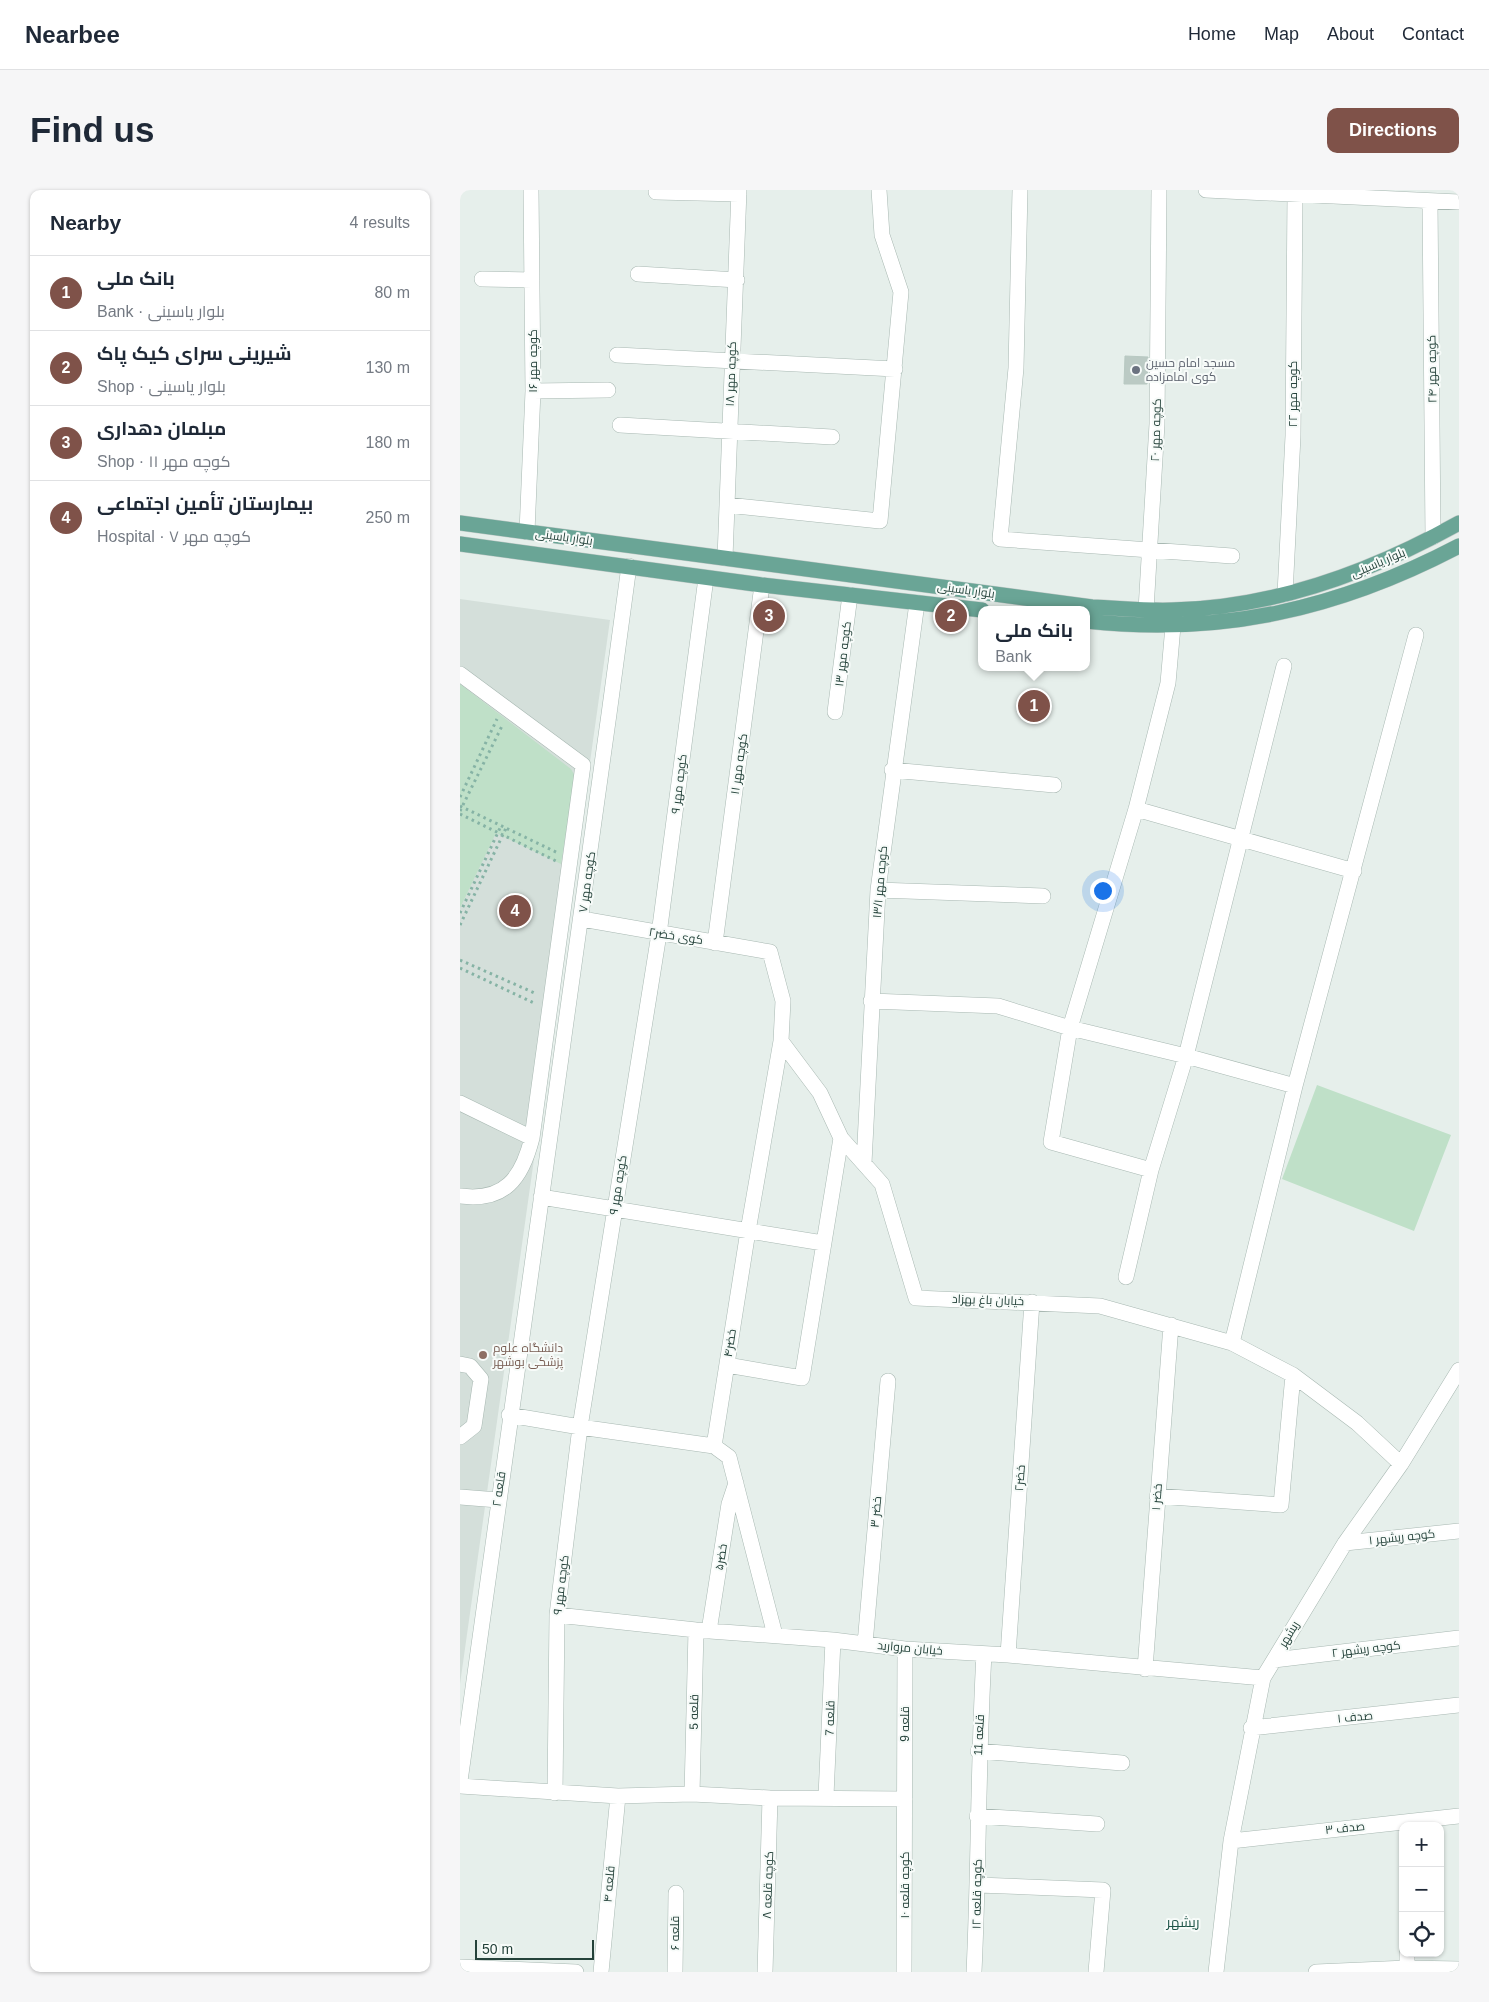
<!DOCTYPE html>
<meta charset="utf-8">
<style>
:root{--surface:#fff;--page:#f6f6f7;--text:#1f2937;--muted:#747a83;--line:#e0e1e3;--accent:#7f5249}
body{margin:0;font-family:Arial,Cairo,sans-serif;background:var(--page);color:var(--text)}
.controls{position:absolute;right:15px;bottom:15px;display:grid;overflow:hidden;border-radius:10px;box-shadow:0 1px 4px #0004}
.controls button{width:45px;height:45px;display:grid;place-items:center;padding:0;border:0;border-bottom:1px solid var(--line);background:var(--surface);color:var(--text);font:25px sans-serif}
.scale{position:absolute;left:15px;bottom:12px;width:119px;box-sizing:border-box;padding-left:5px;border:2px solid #24423a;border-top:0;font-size:14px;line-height:18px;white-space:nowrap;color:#24423a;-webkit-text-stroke:4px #f7fbf9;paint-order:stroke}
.you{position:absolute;left:642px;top:700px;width:18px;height:18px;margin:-12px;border:4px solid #fff;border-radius:50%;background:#1a73e8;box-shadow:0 0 0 8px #1a73e833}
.badge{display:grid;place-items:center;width:32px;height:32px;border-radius:50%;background:var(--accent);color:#fff;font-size:16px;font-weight:700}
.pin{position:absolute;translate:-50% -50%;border:2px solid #fff;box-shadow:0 1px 5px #0006}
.popup{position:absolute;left:518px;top:416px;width:112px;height:65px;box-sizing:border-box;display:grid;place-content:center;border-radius:10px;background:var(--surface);filter:drop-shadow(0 1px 4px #0005);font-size:16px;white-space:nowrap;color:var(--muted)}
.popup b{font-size:19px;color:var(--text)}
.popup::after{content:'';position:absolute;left:50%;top:100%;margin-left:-10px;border:10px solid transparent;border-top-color:var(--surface)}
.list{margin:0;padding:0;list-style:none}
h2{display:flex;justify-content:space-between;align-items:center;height:65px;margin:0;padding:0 20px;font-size:21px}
h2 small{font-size:16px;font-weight:400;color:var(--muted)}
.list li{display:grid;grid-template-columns:32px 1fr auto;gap:15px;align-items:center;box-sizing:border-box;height:75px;padding:0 20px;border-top:1px solid var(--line)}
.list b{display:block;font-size:19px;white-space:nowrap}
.list p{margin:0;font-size:16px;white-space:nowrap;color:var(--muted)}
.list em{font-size:16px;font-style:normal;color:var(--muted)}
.icon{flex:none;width:28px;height:28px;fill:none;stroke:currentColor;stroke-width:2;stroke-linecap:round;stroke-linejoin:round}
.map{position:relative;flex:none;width:999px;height:1782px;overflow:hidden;border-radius:10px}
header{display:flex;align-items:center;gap:30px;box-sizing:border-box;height:70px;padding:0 25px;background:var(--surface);border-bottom:1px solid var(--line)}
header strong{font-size:24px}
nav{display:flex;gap:28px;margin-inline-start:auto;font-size:18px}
.intro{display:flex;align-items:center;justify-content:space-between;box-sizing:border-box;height:120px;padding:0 30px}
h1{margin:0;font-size:35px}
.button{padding:12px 22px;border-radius:10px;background:var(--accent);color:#fff;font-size:18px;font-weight:700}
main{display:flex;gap:30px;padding:0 30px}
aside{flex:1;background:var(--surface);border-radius:10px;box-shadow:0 1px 4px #0004}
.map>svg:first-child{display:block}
.built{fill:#d4dfda}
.green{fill:#bfe0c8}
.building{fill:#bbcac4;stroke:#b8c9c2}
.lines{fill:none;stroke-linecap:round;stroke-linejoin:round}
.minor-casing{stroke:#a8b8b2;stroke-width:16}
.major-casing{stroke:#c2cac8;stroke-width:16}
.path{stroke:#86b3a5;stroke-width:3;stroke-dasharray:2.5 4;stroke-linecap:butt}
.minor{stroke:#fff;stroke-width:15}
.major{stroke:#6aa596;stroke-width:15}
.worship-dot{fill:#6b7280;stroke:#f7fbf9;stroke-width:2}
.education-dot{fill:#8d6e63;stroke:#f7fbf9;stroke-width:2}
.labels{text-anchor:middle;stroke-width:4;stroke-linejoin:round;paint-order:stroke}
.street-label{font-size:12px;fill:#24423a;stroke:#f7fbf9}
.worship-label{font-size:12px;fill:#5b616d;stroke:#f7fbf9;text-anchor:start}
.education-label{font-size:12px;fill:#785e54;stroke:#f7fbf9;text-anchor:start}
.neighbourhood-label{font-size:14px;fill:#1f5548;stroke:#f7fbf9}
</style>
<header>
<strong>Nearbee</strong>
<nav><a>Home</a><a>Map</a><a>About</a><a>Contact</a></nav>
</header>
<div class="intro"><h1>Find us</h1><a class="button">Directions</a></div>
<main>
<aside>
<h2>Nearby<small>4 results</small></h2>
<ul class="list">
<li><span class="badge">1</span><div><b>بانک ملی</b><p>Bank · بلوار یاسینی</p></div><em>80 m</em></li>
<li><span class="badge">2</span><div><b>شیرینی سرای کیک پاک</b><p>Shop · بلوار یاسینی</p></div><em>130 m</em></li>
<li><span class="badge">3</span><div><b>مبلمان دهداری</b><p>Shop · کوچه مهر ۱۱</p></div><em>180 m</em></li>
<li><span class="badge">4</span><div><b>بیمارستان تأمین اجتماعی</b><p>Hospital · کوچه مهر ۷</p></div><em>250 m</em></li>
</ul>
</aside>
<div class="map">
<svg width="999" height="1782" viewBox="0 0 999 1782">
<rect width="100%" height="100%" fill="#e6efeb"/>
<path class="built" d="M0 409 150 430 0 1494Z"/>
<path class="green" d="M0 494 111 579 115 586 101 674 36 643 0 718Z
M857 895 991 945 954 1041 822 989Z"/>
<path class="building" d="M665 166 688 167 687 194H664Z"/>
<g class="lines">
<defs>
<path id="minor" d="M560 0 556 178 540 349 772 366
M746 0 999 12
M196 2 279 4
M970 11 973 347
M178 84 277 90
M22 89 72 90
M157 165 435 179
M73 201 148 200
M160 235 372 247
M267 315 420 331 441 102 422 45 419 0
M67 342 73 201 71 0
M265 368 279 0
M825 404 833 246 835 4
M686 420 697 234 699 0
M0 484 123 575 72 948C62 988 45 1012 0 1006
M375 522 390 405
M432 580 594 595
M676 619 894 681
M418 700 583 706
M122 729 310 762 323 811 321 851 360 903 381 948 422 994 456 1108 640 1116 772 1153 833 1185 897 1233 941 1274
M255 753 302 395
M411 811 538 816 610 838 726 866 835 896
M0 913 72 948
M404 973 418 700 457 413
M691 980 591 952 610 838 676 619 708 493 713 436
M81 1007 363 1053
M666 1087 691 980 726 866 824 476
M772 1153 835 896 956 445
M0 1174 10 1176 21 1189 14 1236 0 1247
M267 1175 342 1188 381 948
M49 1225 120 1237 254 1256
M697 1306 821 1315 833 1185
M0 1307 38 1310
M885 1353 999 1341
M97 1425 236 1440 373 1450 445 1459 548 1465 803 1488
M249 1441 269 1314 276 1293
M315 1445 269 1267 254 1256 288 1041 321 851
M405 1454 428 1191
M548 1465 572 1112
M814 1470 999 1448
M685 1479 711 1135
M791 1538 999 1515
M518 1561 662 1573
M0 1591C55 1185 115 781 169 376
M0 1596 158 1606 232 1604 310 1608 445 1609
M95 1603 97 1425 120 1237 199 744 246 388
M232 1604 236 1440
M366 1606 373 1450
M517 1626 637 1634
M771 1651 999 1626
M518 1695 643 1700 636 1782
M0 1777 116 1782
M141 1782 158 1606
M215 1782 216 1703
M305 1782 310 1608
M444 1782 445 1459
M514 1782C519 1676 518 1570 524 1464
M756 1782 771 1651 803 1488 885 1353 941 1274 999 1180
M856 1782 947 1778 999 1779
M947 1782V1763"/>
<path id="major" d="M0 333 632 417C659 418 685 421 712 420 814 418 911 382 999 333
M0 354 302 395 522 420
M626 431C761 446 879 419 999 356"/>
</defs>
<use href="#minor" class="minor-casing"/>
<use href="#major" class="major-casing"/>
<path class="path" d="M0 607 37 529
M0 616 98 663
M0 621 43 534
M0 624 96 671
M0 723 41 636
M0 735 46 638
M0 770 77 804
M0 778 76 814"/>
<use href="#minor" class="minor"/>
<use href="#major" class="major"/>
</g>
<circle class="worship-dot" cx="676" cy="180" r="5"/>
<circle class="education-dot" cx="23" cy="1165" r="5"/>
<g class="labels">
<g class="street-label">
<text transform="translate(73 171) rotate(-90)" y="4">کوچه مهر ۱۶</text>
<text transform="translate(972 179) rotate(-91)" y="4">کوچه مهر ۲۴</text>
<text transform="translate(271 184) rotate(-88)" y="4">کوچه مهر ۱۸</text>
<text transform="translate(833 204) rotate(-90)" y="4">کوچه مهر ۲۲</text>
<text transform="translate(696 240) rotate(-88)" y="4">کوچه مهر ۲۰</text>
<text transform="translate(104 347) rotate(8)" y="4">بلوار یاسینی</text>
<text transform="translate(918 373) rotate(-23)" y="4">بلوار یاسینی</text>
<text transform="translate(506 400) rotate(8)" y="4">بلوار یاسینی</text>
<text transform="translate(383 464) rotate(-83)" y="4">کوچه مهر ۱۳</text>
<text transform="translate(279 574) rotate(-82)" y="4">کوچه مهر ۱۱</text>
<text transform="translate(219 594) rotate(-83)" y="4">کوچه مهر ۹</text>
<text transform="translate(127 692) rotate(-82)" y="4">کوچه مهر ۷</text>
<text transform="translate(420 692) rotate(-85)" y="4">کوچه مهر ۱۳/۱</text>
<text transform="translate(216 746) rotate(9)" y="4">کوی خضر۲</text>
<text transform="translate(158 995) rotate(-81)" y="4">کوچه مهر ۹</text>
<text transform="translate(528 1110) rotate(2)" y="4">خیابان باغ بهزاد</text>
<text transform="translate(270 1153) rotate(-81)" y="4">خضر۴</text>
<text transform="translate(560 1288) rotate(-86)" y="4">خضر۲</text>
<text transform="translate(39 1299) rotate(-82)" y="4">قلعه ۲</text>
<text transform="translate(697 1307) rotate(-86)" y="4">خضر ۱</text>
<text transform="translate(416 1322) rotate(-85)" y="4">خضر ۳</text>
<text transform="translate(942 1347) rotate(-6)" y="4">کوچه ریشهر ۱</text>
<text transform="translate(261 1367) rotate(-81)" y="4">خضر۵</text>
<text transform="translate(101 1395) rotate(-83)" y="4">کوچه مهر ۹</text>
<text transform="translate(829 1444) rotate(-59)" y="4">ریشهر</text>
<text transform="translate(450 1458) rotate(5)" y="4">خیابان مروارید</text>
<text transform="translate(906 1459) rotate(-7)" y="4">کوچه ریشهر ۲</text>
<text transform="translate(234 1522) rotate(-89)" y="4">قلعه 5</text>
<text transform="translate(895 1527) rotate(-6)" y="4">صدف ۱</text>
<text transform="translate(370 1528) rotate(-88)" y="4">قلعه 7</text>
<text transform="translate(445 1534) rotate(-90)" y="4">قلعه 9</text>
<text transform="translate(519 1545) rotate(-87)" y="4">قلعه 11</text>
<text transform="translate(885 1638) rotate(-6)" y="4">صدف ۳</text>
<text transform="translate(149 1694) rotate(-85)" y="4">قلعه ۴</text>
<text transform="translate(308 1695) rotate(-88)" y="4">کوچه قلعه ۸</text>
<text transform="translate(445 1695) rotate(-90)" y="4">کوچه قلعه ۱۰</text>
<text transform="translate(517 1704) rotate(-89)" y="4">کوچه قلعه ۱۲</text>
<text transform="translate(215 1743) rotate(-90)" y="4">قلعه ۶</text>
</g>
<g class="worship-label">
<text x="686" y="177">مسجد امام حسین<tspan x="686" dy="14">کوی امامزاده</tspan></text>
</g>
<g class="education-label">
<text x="33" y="1162">دانشگاه علوم<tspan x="33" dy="14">پزشکی بوشهر</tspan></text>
</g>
<g class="neighbourhood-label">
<text x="723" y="1737">ریشهر</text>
</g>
</g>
</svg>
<div class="controls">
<button>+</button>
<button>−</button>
<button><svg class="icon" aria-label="locate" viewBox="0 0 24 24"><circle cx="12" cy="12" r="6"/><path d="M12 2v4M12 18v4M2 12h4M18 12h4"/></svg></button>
</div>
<div class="scale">50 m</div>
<div class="you"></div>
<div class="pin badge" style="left:574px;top:516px">1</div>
<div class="popup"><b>بانک ملی</b>Bank</div>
<div class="pin badge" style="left:491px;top:426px">2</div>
<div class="pin badge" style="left:309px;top:426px">3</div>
<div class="pin badge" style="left:55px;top:721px">4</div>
</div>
</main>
